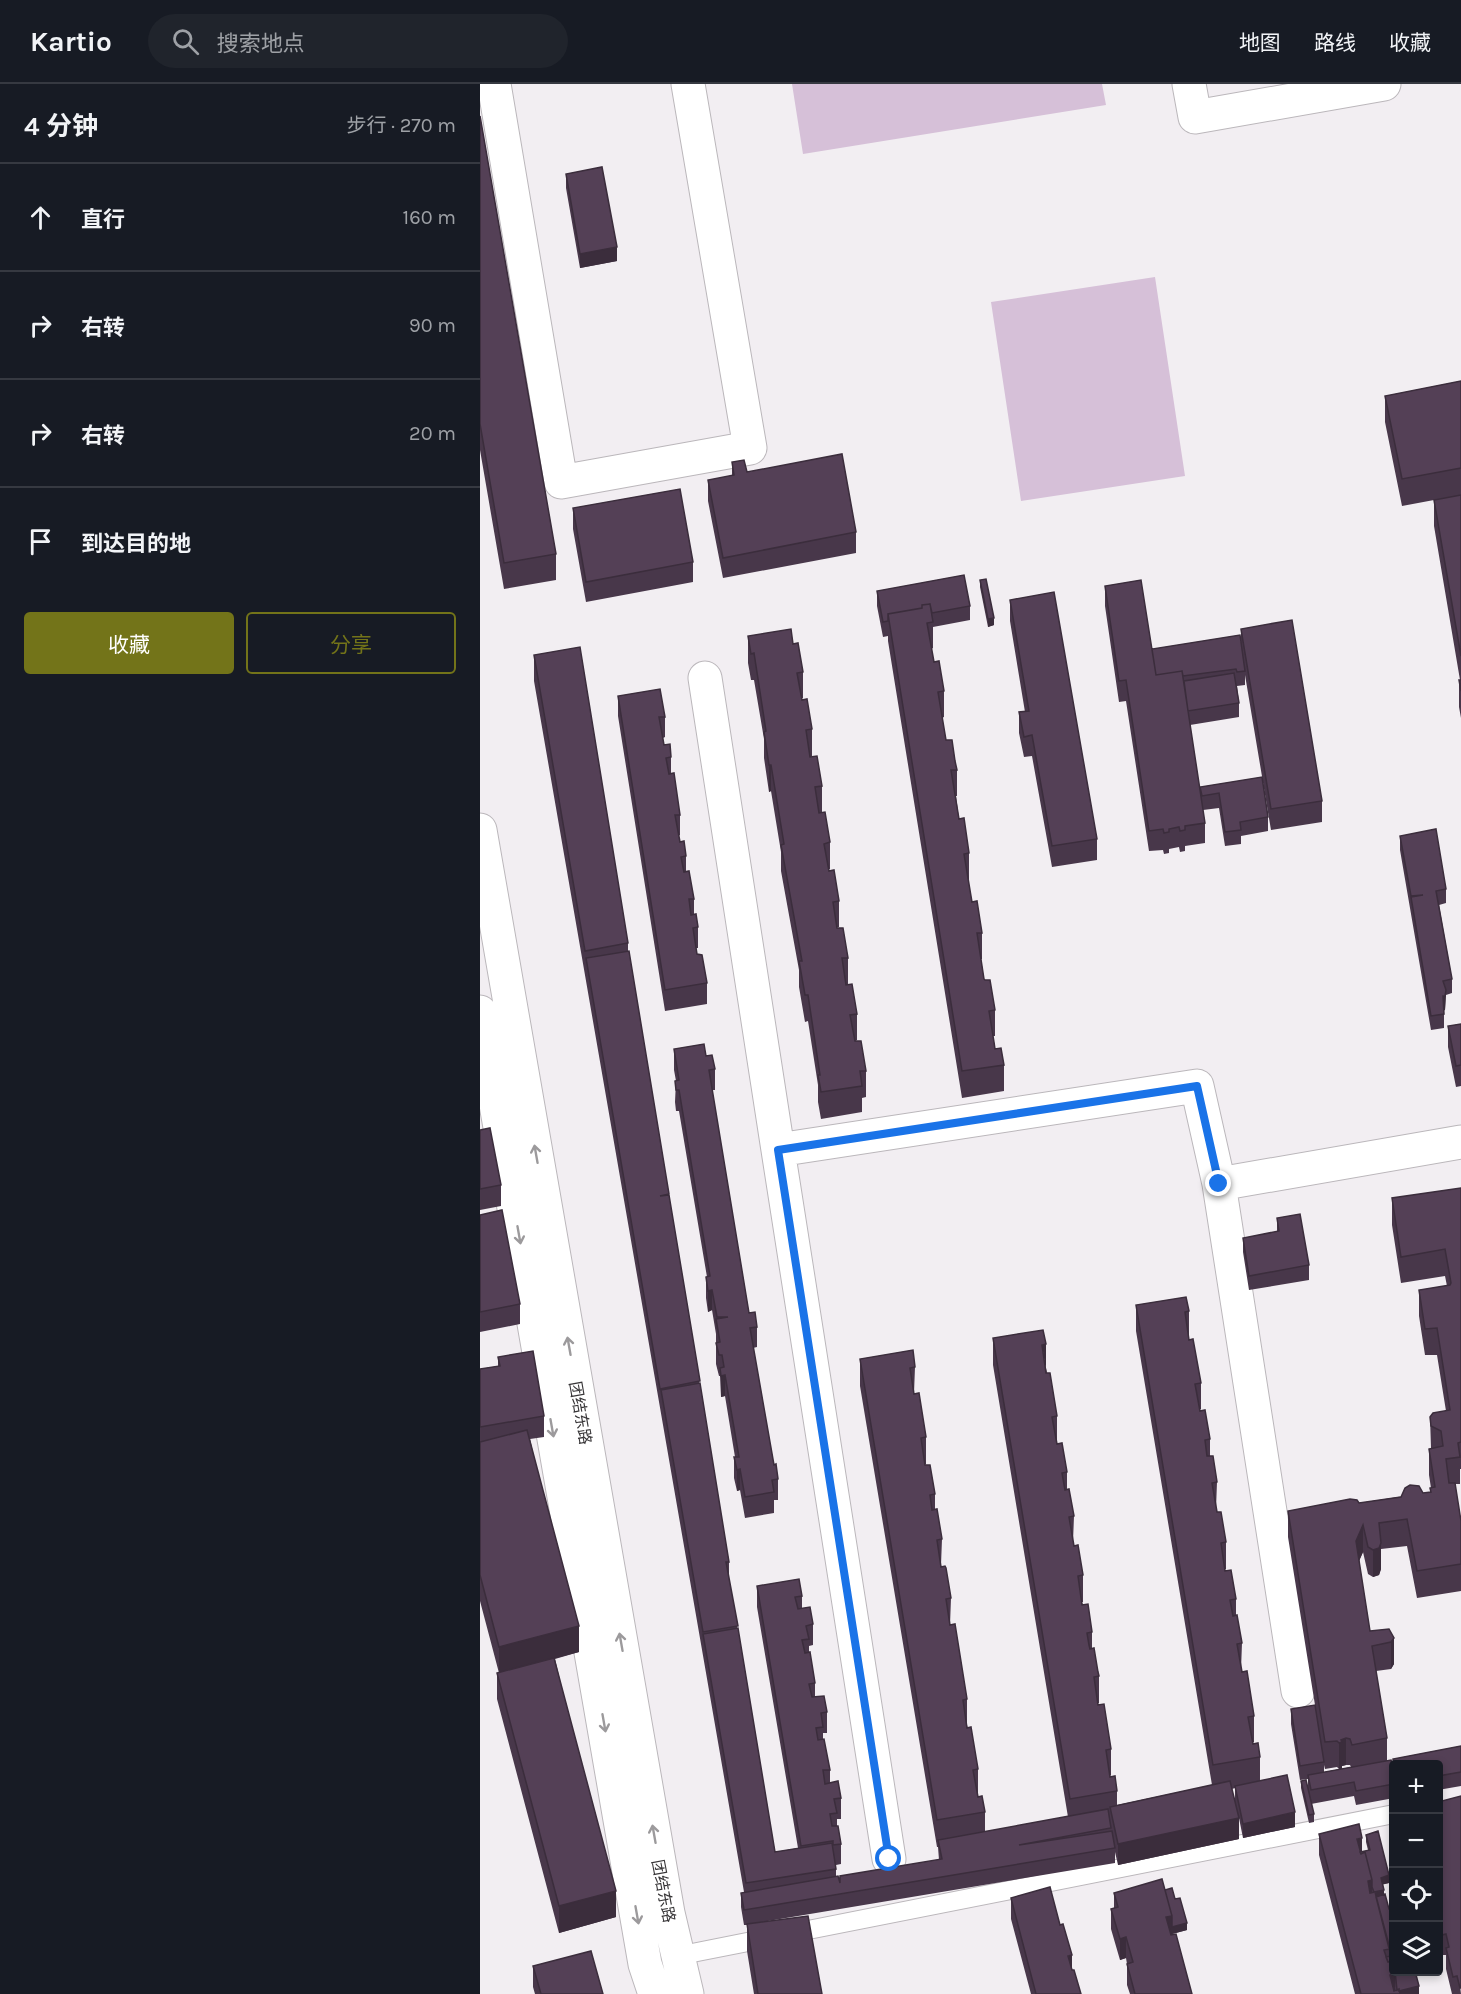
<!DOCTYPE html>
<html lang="zh">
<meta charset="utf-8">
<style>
:root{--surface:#171b24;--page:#20242c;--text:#f1f3f6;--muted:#9ea1a6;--line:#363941;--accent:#737419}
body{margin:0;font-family:Karla,"Noto Sans SC",sans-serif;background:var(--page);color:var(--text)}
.controls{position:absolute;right:18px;bottom:18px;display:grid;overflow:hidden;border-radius:6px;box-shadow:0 3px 9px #0003}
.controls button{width:54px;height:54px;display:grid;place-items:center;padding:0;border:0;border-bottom:2px solid var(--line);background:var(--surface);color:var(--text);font:30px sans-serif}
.stop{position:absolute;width:18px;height:18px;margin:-14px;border:4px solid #1a73e8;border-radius:50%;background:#fff}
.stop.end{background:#1a73e8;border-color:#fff;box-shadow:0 2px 6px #0008}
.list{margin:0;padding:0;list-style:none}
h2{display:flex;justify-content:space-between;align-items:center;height:78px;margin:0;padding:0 24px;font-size:26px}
h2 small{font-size:20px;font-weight:400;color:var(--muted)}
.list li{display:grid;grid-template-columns:39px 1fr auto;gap:18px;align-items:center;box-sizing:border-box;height:108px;padding:0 24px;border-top:2px solid var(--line)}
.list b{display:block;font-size:22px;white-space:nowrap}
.list em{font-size:20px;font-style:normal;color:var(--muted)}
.actions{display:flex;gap:12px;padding:18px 24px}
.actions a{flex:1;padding:14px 0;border:2px solid var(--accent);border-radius:6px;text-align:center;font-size:21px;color:var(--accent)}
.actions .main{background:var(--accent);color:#fff}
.icon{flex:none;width:33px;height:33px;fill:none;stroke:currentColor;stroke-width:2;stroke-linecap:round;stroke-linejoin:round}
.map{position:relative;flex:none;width:981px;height:1910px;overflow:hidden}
header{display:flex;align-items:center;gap:36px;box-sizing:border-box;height:84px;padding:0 30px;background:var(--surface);border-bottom:2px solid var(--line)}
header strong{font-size:28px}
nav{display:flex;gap:33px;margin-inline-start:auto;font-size:21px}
.search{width:420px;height:54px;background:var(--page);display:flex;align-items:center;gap:15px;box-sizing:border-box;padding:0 21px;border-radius:33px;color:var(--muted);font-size:22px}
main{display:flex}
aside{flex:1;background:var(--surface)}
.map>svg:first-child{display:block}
.green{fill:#d6c0d8}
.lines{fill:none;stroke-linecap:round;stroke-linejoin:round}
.service-casing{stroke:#bbb7bb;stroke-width:20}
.minor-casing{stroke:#bbb7bb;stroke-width:35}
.tertiary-casing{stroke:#bbb7bb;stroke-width:35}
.service{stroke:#fff;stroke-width:18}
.minor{stroke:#fff;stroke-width:33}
.tertiary{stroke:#fff;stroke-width:33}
.wall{fill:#48374a;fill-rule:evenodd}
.shaded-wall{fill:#3b2d3c}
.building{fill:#544056;stroke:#3b2d3c;stroke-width:1.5}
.oneway{stroke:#9c9a9c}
.route{stroke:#1a73e8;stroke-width:8}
.labels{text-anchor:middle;stroke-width:6;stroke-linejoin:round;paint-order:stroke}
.street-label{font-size:16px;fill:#383638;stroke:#fff}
</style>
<header>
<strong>Kartio</strong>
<div class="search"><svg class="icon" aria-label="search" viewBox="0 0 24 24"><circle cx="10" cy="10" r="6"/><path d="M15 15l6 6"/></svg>搜索地点</div>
<nav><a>地图</a><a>路线</a><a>收藏</a></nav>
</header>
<main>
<aside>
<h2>4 分钟<small>步行 · 270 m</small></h2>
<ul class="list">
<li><svg class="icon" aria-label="ahead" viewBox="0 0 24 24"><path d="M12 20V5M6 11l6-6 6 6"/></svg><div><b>直行</b></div><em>160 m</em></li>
<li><svg class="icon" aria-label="right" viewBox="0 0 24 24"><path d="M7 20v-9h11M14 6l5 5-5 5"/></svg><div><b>右转</b></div><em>90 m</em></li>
<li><svg class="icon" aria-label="right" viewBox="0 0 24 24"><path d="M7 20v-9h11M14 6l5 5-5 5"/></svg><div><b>右转</b></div><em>20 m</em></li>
<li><svg class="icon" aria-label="arrive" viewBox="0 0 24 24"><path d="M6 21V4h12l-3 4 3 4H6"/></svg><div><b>到达目的地</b></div></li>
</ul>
<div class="actions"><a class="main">收藏</a><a>分享</a></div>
</aside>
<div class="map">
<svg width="981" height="1910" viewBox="0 0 981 1910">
<rect width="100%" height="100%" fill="#f2eef2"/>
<path class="green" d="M312 0H622L626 21 323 70Z
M675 193 705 392 541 417 511 218Z"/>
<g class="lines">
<defs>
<path id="service" d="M197 1872 914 1730"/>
<path id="minor" d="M14 0 81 398 270 364 208 0
M709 0 715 33 904 0
M225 594 298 1066
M739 1100 818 1607
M409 1775 298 1066 717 1002 739 1100 981 1058"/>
<path id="tertiary" d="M0 746 188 1829 207 1910
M0 928 165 1880 175 1910"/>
</defs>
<use href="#service" class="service-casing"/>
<use href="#minor" class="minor-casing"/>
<use href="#tertiary" class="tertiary-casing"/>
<use href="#service" class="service"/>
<use href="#minor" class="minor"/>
<use href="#tertiary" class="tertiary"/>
</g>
<path class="wall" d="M0 32 76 470V496L24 505 0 366Z
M86 90 137 177 100 184 86 104Z
M981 297V634L979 623V596H980L954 442V416L922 422 905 338V312Z
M252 378 267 388 376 448V469L243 494 228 417V396L252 392Z
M93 424 213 478V498L106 518 93 445Z
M500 496 514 541 508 543 500 503Z
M625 502 672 566 761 558V545L842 717V738L791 746 765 591V601L757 602 759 619V633L710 641 720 707 782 693 788 733V747L761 752V760L745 762 739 724 723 726 725 739V759L705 762V767L700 768 699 763 689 765V769L684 770 683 766 669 767 646 617 639 618 625 522Z
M397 507 490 522V536L453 543V564L451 565 454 578 464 607V633L462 634 466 656 477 686V712H476L479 735 489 769V795H488L492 818 502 849V875H501L504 895 515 926V952H513L515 965 524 981V1007L482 1014 408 557V552L403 553 397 522Z
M530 516 617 755V776L572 783 552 672 544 673 539 649V628H545L530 537Z
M268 552 313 560 323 588V614H321L332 645V672H330L342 702V729L350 758V785H348L359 817V843H357L368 874V900L377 930V956L375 957 386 987V1013L382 1014V1028L341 1035 338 1018V1001L328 937 325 938 319 903V886L301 787V768L291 707 289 708 284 674V655L274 596H271L268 579Z
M54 571 148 859V867L249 1478V1495L295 1768 318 1764 277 1523V1502L322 1512V1524L333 1540V1561L329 1562V1568L335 1599V1613L347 1628V1649H343V1656L350 1686V1699L361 1714V1735H357V1742L361 1760V1780L356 1781V1793L360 1797 459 1776 458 1763H457L380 1302V1275L435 1283 434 1309 446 1353V1380H445L455 1410V1425L462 1455 461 1481 471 1514 470 1541 487 1615V1641L498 1685V1712L505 1728V1748L588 1733 513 1281V1254L566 1284 577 1332V1359L587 1388V1405L594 1432 593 1458 603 1491V1518H602L612 1548V1565L619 1592V1619H618L631 1665V1691L630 1692 637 1707V1721L732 1701 656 1247V1221L709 1227V1256L721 1299V1325H720L730 1355V1372L737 1398 736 1425 746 1458V1485H745L756 1515V1531L762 1559 761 1586 774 1632V1658H773L780 1673V1697L815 1743 763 1754 759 1734V1755L638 1781 635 1768V1779L264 1841 261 1823V1809L264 1808 54 597ZM755 1704V1717L752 1705Z
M138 612 185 633V653L183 654 184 661 191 673V689L200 731V751L198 752 200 758 206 772V787L214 815V831L218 843V864H216L217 870 227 899V920L185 927 138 632Z
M920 752 966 805V819L959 821 972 895V909L966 911 965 926H964V944L951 946 920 766Z
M981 940V1002L976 1003 968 963V942Z
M194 965 226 972 235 985V1006H232L269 1229 277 1243V1263L273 1264 294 1381 298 1395V1416H294V1429L265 1434 260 1406 257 1407 254 1394V1373H255L245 1312 241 1313 240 1292H239L236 1280V1250L232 1226 228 1228 226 1214V1193H227L199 1027H196L195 1018 196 997 194 986Z
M0 1046 21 1101V1122L0 1126Z
M981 1104V1385H980V1400H975L981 1437V1507L937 1514 927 1462 901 1465V1485L899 1491 893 1493 888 1490 883 1468 879 1477 890 1547 914 1554V1580L911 1585 896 1587 907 1654V1676L913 1685V1675L981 1662V1702L958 1706V1680H914V1714L876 1721 874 1712 831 1720 834 1730V1738L829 1739 821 1704V1697L828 1704V1695L820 1696 811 1640V1625L835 1621 808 1453V1427L879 1419 950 1408 951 1404 949 1391V1365L951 1364 950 1333 966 1327 957 1271H945L939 1232V1206L967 1202 965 1192 921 1199 912 1141V1114ZM844 1681 845 1685 857 1683 859 1685 862 1682 866 1681H870L871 1683 844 1688Z
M0 1131 40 1220V1240L0 1248Z
M797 1134 829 1181V1196L769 1206 763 1168V1154L797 1148Z
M18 1273 64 1332V1353L50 1355 99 1568 75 1575 136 1833 79 1849 17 1615V1589H19L0 1517V1285L18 1282Z
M958 1718 981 1910H972L966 1885V1871H962L958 1859Z
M839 1750 882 1768 888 1766 886 1758V1751L909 1799 903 1800 904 1811 939 1910H875L839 1771Z
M685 1806 695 1815 707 1846 692 1850V1849V1851L712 1910H650L647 1901V1880L646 1874 640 1876 631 1845V1825L634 1824V1809Z
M531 1814 592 1885 601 1910H551L531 1835Z
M267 1840 342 1910H274L267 1867Z
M53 1882 123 1910H55L53 1903Z"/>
<path class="shaded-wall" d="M137 163V177L100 184V170Z
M514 534V541L508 543V535Z
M289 681H291V707L289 708Z
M966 906 965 926 963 927V912Z
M232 1206V1226L228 1228V1207Z
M566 1260V1287L562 1261Z
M245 1291V1312L241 1313V1292Z
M260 1385V1406L257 1407V1386Z
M883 1441V1468L876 1484V1457Z
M901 1459V1485L899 1491 893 1493V1466Z
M99 1542V1568L19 1589V1563Z
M914 1554V1580L911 1585V1558Z
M866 1654V1681L862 1682V1685H859V1659L861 1656Z
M815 1728V1743L763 1754V1740Z
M759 1734V1755L638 1781V1760Z
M882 1754V1775L877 1755Z
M909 1791V1799L901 1801V1794Z
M892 1796V1817L888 1797Z
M904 1806V1813L897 1815 894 1809Z
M136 1807V1833L79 1849V1822Z
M692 1832V1853L686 1833Z
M707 1839V1846L692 1850V1843Z
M646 1853V1874L640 1876V1855Z
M592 1871V1892L588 1872Z
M915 1890V1910L910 1891Z
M939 1902V1910H917V1908Z"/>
<path class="building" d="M0 32 76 470 24 479 0 340Z
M122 83 137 163 100 170 86 90Z
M981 297V384L922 395 905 312Z
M362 370 376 448 243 474 228 396 254 391 252 378 264 376 267 388Z
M200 405 213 478 106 498 93 424Z
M981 411V572L954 416Z
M484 491 490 522 452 529 450 520 442 521V524L408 530V537L403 538 397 507Z
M506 495 514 534 508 535 500 496Z
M661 496 676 591 702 587 725 739 705 742V746L700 747 699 743 689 745V748L684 749 683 745 669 747 646 596 639 597 625 502Z
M574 508 617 755 572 762 552 651 544 653 539 628 549 627 530 516Z
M450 520 453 538 447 539 454 578 459 577 464 607 458 608 466 656H472L475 677 477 686H471L479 735 484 734 489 769 484 770 492 818 497 817 502 849H497L504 895 505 896H510L515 926 509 927 514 958 515 965 521 964 524 981 482 987 408 530 442 524V521Z
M812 536 842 717 791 725 761 545Z
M311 545 313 560 318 559 323 588 317 589 322 616 327 615 332 645 326 646 330 673 337 672 342 702 335 703 339 729 345 728 350 758 344 760 349 787 354 786 359 817 353 818 357 844H363L368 874H362L366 901 372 900 377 930 370 931 375 957H381L386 987H380L382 1002 341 1008 338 991H340L328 911H325L319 877H322L301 761 304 760 291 681H289L284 648 286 647 274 569 271 570 268 552Z
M760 551 765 587 757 588 756 585 703 592 702 587 676 591 672 565Z
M100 563 148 859 105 867 54 571Z
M754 589 759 619 708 627 704 597Z
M979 596H981V607Z
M180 605 185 633H179L184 661 190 660 191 673 186 674 189 690 194 689 200 731H195L200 758 204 757 206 772 201 773 204 788 209 787 214 815H209L211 831 216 830 218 843 213 844 217 870 222 871 227 899 185 906 138 612Z
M782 693 788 733 760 738 761 746 745 748 739 709 722 712 720 703Z
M956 745 966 805 956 807 972 895 963 897 966 906 965 912H963L964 930 951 932 931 813 943 811 931 812 920 752Z
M149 867 189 1110 180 1112 189 1111 220 1297 180 1305 106 874Z
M981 940V981L976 982 968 942Z
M224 960 226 972 232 971 235 985 229 986 269 1229 275 1228 277 1243 270 1244 294 1381 296 1380 298 1395 292 1396 294 1408 265 1413 260 1385 257 1386 254 1373H259L245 1291 241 1292 240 1284 244 1283 242 1271H239L236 1259 240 1258 236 1235 248 1233H237L232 1206 228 1207 226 1193 230 1192 199 1006H196L195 997 199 996 194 965Z
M10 1044 21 1101 0 1105V1046Z
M981 1104V1358L978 1359 980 1373 966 1375 969 1399H975L981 1437V1480L937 1487 927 1435 899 1439 901 1459 899 1464 893 1466 888 1463 883 1441 876 1457 890 1547 909 1545 914 1554 911 1558 892 1562 907 1654 872 1661 870 1655 866 1654 861 1656 862 1658 859 1659 857 1657 845 1658 808 1427 870 1415 877 1416 879 1419 921 1413 925 1404 930 1401 939 1402 943 1409 951 1408 950 1404 955 1403 949 1365 963 1362 961 1347 951 1342 950 1333 953 1329 970 1326 957 1244 945 1245 939 1206 970 1201 971 1199 965 1165 921 1173 912 1114Z
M22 1126 40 1220 0 1228V1131Z
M820 1130 829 1181 769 1192 763 1154 799 1147 797 1134Z
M706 1213 709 1227 705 1228 709 1256 713 1255 721 1299 715 1300 720 1327 725 1326 730 1355 725 1356 727 1372H733L737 1398 732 1399 737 1428H741L746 1458 741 1459 745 1487 751 1486 756 1515 750 1516 753 1532 757 1531 762 1559 757 1560 762 1588 767 1587 774 1632 768 1633 773 1660 778 1659 780 1673 733 1681 656 1221Z
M563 1246 566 1260 562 1261 566 1289H570L577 1332 572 1333 577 1360 582 1359 587 1388 582 1389 585 1406 589 1405 594 1432 589 1433 594 1462 598 1461 603 1491 598 1492 602 1521 608 1520 612 1548 607 1549 609 1561 610 1565 614 1564 618 1588 619 1592 614 1593 618 1621 624 1620 631 1665 626 1666 630 1693 635 1692 637 1707 590 1715 513 1254Z
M433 1266 435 1283 430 1284 434 1310 439 1309 446 1353 441 1354 445 1381H450L455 1410 450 1411 452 1426 457 1425 462 1455 457 1456 461 1483 465 1482 466 1484 471 1514 466 1515 470 1541 475 1540 487 1615 483 1616 487 1644 491 1643 498 1685 493 1686 498 1713 502 1712 505 1728 457 1736 380 1275Z
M53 1267 64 1332 0 1343V1285L20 1282 18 1273Z
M220 1299 249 1478H246L258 1542 223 1548 181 1306Z
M47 1346 99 1542 19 1563 0 1491V1358Z
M319 1495 322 1512 315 1513 318 1525 330 1523 333 1540 326 1542 329 1555 322 1556 325 1569 330 1568 335 1599 329 1600 332 1613 344 1612 347 1628 341 1629 343 1643 336 1644 338 1656 344 1655 350 1686H343L345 1700 358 1697 361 1714 354 1715 357 1729 350 1730 352 1742H358L361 1760 353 1761V1757L321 1762 277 1502Z
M258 1544 295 1768 352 1759 356 1785 266 1799 223 1550Z
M74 1574 136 1807 79 1822 17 1589Z
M835 1621 844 1678 820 1682 811 1625Z
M981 1662V1688L958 1692V1680H914L913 1675Z
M911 1676 914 1686V1700L876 1707 874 1698 831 1706 828 1691Z
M807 1691 815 1728 763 1740 755 1702Z
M826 1696 834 1730 829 1731 821 1697Z
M750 1697 759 1734 638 1760 630 1723Z
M981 1712V1904H980L977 1892 973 1893 966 1864 969 1863 966 1850 962 1851 958 1838V1718Z
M628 1725 631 1744 539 1761 632 1747 635 1764 264 1826 261 1809 358 1792 360 1799V1792L462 1775 458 1756Z
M879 1740 882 1754 877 1755 881 1770 885 1768 892 1796 888 1797 890 1809 895 1808 910 1865 904 1866 908 1878 912 1877 914 1887H915V1890L910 1891 914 1907 919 1905 920 1910H881L839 1750Z
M898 1747 909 1791 901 1794 904 1806 894 1808 892 1803V1796L885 1768 881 1770 880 1768 890 1766 886 1751Z
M682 1795 692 1832 686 1833 691 1851 696 1850 712 1910H655L647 1880 653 1878 646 1853 640 1855 631 1825 638 1823 634 1809Z
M570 1803 580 1841 583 1840 592 1871 588 1872 592 1886H594L601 1910H556L531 1814Z
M692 1804 695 1815 700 1814 707 1839 692 1843V1832L685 1806Z
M905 1810 909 1825 914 1824V1882L912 1877 908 1878 906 1873 911 1872 896 1813Z
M328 1832 342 1910H278L267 1840Z
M111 1867 123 1910H61L53 1882Z
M915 1887H935L939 1902 919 1907V1905L917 1906Z"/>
<defs><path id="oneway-shaft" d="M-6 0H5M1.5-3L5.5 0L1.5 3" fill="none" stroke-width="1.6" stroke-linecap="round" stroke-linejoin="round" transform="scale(1.5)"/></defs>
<g class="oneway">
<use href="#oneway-shaft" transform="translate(56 1070) rotate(-100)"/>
<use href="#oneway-shaft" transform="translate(39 1151) rotate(80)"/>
<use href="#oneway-shaft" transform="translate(89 1262) rotate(-100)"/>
<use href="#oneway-shaft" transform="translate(72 1344) rotate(80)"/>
<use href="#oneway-shaft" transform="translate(141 1558) rotate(-100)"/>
<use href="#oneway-shaft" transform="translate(124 1639) rotate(80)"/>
<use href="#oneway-shaft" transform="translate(174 1750) rotate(-100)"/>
<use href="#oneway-shaft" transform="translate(157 1831) rotate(80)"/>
</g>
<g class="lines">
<path class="route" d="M409 1775 298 1066 717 1002 739 1100"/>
</g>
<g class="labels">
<g class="street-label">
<text transform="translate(101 1329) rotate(80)" y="6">团结东路</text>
<text transform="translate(184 1807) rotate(79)" y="6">团结东路</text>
</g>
</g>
</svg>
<div class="controls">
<button>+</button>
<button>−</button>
<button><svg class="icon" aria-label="locate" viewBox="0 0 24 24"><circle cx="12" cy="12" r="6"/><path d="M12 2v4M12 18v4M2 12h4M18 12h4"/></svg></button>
<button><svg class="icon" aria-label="layers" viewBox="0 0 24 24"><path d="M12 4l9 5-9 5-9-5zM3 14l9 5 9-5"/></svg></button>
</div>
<div class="stop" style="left:409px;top:1775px"></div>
<div class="stop end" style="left:739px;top:1100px"></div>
</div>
</main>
